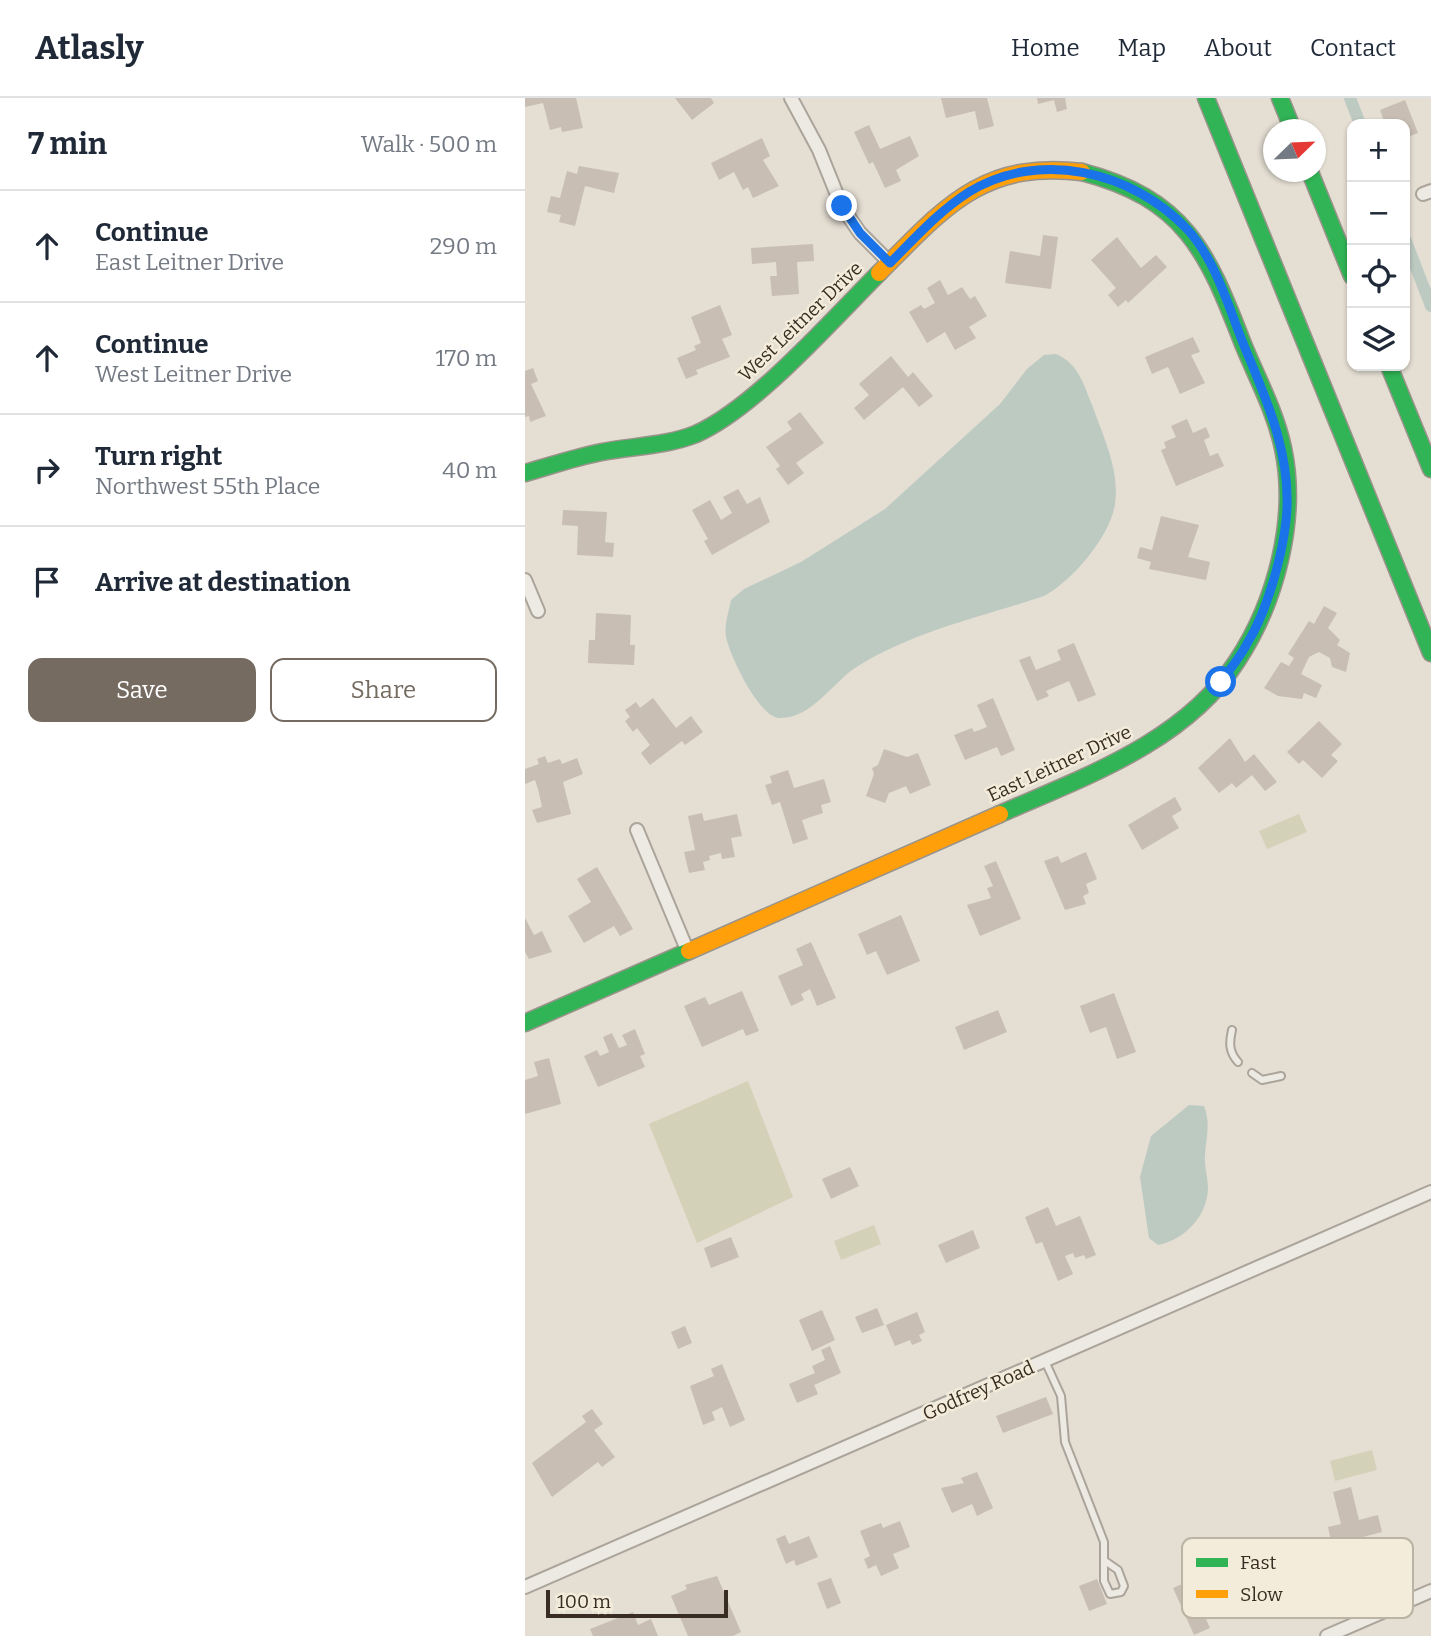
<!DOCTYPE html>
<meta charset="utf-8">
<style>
:root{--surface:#fff;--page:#f6f6f7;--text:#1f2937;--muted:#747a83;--line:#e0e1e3;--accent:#756b61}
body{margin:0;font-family:Bitter,serif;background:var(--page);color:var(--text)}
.controls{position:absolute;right:21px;top:21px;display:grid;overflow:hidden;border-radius:14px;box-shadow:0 2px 5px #0004}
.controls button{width:63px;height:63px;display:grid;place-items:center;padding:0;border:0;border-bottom:2px solid var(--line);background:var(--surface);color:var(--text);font:35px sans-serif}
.compass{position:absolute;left:738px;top:21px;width:63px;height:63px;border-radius:50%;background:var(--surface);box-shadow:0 2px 5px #0004;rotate:67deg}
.scale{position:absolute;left:21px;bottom:18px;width:182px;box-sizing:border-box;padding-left:7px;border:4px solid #392d23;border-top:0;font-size:19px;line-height:24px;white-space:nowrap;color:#392d23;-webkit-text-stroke:5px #f3ecdb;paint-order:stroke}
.stop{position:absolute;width:21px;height:21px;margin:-16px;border:5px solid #1a73e8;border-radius:50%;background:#fff}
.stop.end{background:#1a73e8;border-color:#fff;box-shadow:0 2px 7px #0008}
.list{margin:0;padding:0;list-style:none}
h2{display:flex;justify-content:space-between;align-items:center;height:91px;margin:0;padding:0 28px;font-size:30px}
h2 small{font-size:23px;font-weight:400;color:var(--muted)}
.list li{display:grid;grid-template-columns:46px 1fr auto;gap:21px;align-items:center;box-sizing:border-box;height:112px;padding:0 28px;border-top:2px solid var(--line)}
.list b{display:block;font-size:26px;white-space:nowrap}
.list p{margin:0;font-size:23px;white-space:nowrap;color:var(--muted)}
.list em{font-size:23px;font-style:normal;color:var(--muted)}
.actions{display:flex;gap:14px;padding:21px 28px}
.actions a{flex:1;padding:16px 0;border:2px solid var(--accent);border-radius:14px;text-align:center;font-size:24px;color:var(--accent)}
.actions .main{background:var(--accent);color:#fff}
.icon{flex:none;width:38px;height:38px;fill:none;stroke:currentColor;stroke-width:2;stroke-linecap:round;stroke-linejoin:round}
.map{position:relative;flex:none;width:906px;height:1538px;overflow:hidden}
header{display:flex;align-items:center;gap:42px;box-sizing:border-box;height:98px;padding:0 35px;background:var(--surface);border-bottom:2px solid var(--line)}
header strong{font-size:33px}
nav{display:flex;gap:38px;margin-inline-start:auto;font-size:24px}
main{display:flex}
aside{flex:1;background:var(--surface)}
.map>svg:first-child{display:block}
.green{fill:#d3d2b8}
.water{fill:#bdcac2}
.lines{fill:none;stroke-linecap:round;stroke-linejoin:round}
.canal{stroke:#bdcac2;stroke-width:12}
.building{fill:#c8beb4}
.lane-casing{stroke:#aaa49b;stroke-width:10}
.street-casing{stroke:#aaa49b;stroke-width:16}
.fast-casing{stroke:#9a938b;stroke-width:19}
.slow-casing{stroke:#9a938b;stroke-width:19}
.lane{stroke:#edeae3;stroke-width:6}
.street{stroke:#edeae3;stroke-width:12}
.fast{stroke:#30b455;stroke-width:16}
.slow{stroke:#ff9f0a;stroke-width:16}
.route{stroke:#1a73e8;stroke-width:9}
.labels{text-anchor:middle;stroke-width:5;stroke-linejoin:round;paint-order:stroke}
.street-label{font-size:19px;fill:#392d23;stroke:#f3ecdb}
.key{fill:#f3ecdb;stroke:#bbb3a4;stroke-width:2}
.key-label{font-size:19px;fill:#392d23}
</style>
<header>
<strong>Atlasly</strong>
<nav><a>Home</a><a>Map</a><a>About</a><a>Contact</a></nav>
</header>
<main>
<aside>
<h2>7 min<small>Walk · 500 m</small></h2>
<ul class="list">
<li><svg class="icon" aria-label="ahead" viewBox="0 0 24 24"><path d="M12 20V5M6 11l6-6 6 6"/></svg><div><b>Continue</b><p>East Leitner Drive</p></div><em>290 m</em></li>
<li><svg class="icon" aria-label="ahead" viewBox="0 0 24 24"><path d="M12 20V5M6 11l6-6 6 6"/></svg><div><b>Continue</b><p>West Leitner Drive</p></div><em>170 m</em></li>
<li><svg class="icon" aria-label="right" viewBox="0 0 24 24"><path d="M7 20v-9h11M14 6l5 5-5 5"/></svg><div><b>Turn right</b><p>Northwest 55th Place</p></div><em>40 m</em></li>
<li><svg class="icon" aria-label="arrive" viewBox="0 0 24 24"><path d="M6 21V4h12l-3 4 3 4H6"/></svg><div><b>Arrive at destination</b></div></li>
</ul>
<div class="actions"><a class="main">Save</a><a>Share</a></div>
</aside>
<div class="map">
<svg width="906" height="1538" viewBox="0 0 906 1538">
<rect width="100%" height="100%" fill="#e4ded3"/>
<path class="green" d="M774 716 782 734 742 751 734 733Z
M223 983 268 1099 172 1145 124 1026Z
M349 1127 356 1146 316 1162 309 1143Z
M847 1352 852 1372 810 1383 805 1363Z"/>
<path class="water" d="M531 256C553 265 559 287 567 307 578 338 595 372 590 406 585 439 547 483 519 498 456 519 390 533 333 568 307 584 288 620 255 620 234 620 205 558 201 539 199 527 204 513 206 502L219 491 276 464 360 411 475 306 502 271 519 257Z
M664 1007 679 1008C686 1026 681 1039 680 1057 679 1068 683 1079 683 1090 682 1118 661 1141 633 1147L624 1140 615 1079 626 1038Z"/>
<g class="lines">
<path class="canal" d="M825 0 835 26
M880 141 906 208"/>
</g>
<path class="building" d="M0 0H51L58 30 37 34 36 29 25 32 18 5 0 9Z
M150 0H186L189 5 167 22Z
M416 0H462L469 28 454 32 450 13 421 20Z
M512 0H540L542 11 532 14 529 2 513 6Z
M880 2 893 35 880 40V26H860L855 12Z
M344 27 355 51 385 38 394 58 371 72 376 83 360 90 348 64 344 66 329 34Z
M237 40 245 58 238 62 254 88 228 100 223 89 218 92 209 74 194 82 186 65Z
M54 68 94 75 89 95 60 88 50 128 34 124 36 117 22 114 26 98 35 100 42 73 52 76Z
M518 137 533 139 526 191 480 185 485 153 515 158Z
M592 139 616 170 631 157 642 169 603 205 601 202 593 209 583 197 591 190 566 162Z
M288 146 289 163 272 164 274 196 247 198 245 178H252L251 164 227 166 226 150Z
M415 182 423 197 437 189 445 201 450 198 462 218 444 229 451 240 430 252 420 234 402 245 384 214 396 207 399 211 410 205 402 190Z
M195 207 207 237 197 241 205 259 171 272 173 276 161 281 152 260 171 252 169 248 176 245 166 219Z
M668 239 675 254 666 257 680 285 655 296 643 269 627 276 620 259Z
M366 258 383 279 388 274 408 298 394 309 378 289 339 322 329 310 344 297 334 286Z
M8 270 13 283 6 286 21 318 5 324 4 318 0 319V273Z
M275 314 299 345 271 365 279 375 263 387 251 371 255 368 241 349 267 331 262 324Z
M662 321 668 335 681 329 685 339 679 342 685 358 693 355 699 368 651 388 636 352 641 350 639 344 651 339 646 328Z
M213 391 222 406 235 399 245 424 187 457 179 443 183 441 167 412 185 402 196 422 207 415 198 399Z
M38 412 82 414 80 444 89 445 88 459 52 457 53 428 37 427Z
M636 418 674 427 663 459 685 464 681 482 624 471 626 464 612 460 615 449 627 452Z
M799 508 812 515 803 530 815 542 812 547 825 555 821 574 807 569 805 560 794 554 784 559 776 576 797 587 791 600 779 595 777 601 753 598 739 590 756 564 764 568 769 560 763 556 784 523 789 526Z
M71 515 106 517 105 547H110L109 567 63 565 64 542H70Z
M549 545 571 597 553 604 544 583 521 593 524 598 512 603 494 562 505 558 511 572 536 562 532 552Z
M128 600 151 630 166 618 178 634 160 647 157 643 125 667 116 655 125 647 112 630 108 634 100 623 105 619 100 612 111 604 115 610Z
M468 600 490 652 476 658 472 649 440 662 429 637 447 630 449 634 462 629 452 607Z
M794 623 817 646 806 657 813 663 797 680 778 662 774 666 762 654Z
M705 640 720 664 729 656 752 684 740 693 727 677 711 690 707 685 694 695 673 670Z
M359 651 382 659 393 655 406 687 385 696 381 688 364 695 360 705 341 698 349 676 347 670 353 667Z
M20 658 23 665 35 661 37 666 52 660 58 676 38 684 46 716 12 725 7 712 17 709 13 691 10 682 0 686V671L14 666 12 661Z
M263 672 269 690 299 681 306 704 296 707 298 715 277 722 283 741 268 746 255 704 247 707 240 687 247 685 245 678Z
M650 699 657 712 647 718 654 730 617 752 603 727Z
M177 715 179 723 212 716 217 738 206 740 210 759 197 761 196 755 184 758 185 762 178 764 180 772 164 775 159 754 170 752 163 718Z
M561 754 572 781 561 786 564 795 558 798 561 806 540 812 519 763 533 758 536 765Z
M471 763 496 821 455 838 442 807 466 800 462 790 468 788 459 768Z
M72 769 108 831 95 838 89 828 59 845 43 818 66 804 52 781Z
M376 817 395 863 362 877 351 853 342 857 333 836Z
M0 820 9 837 17 833 27 854 4 861 0 854Z
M286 844 311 900 292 908 285 891 276 896 279 902 266 908 253 878 278 867 271 851Z
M217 893 234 933 221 938 218 931 177 949 159 908 180 899 184 907Z
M589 895 611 954 592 961 581 929 565 935 555 908Z
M473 912 482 934 439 952 430 929Z
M110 931 120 956 115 958 120 969 73 989 59 958 72 952 75 958 84 954 78 939 87 935 94 950 102 947 97 937Z
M24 960 36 1006 0 1016V982L13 978 9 964Z
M325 1069 334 1088 306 1101 297 1081Z
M523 1109 531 1128 555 1118 571 1157 561 1161 559 1157 550 1160 548 1155 540 1158 548 1176 533 1183 517 1144 511 1146 500 1119Z
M448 1132 455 1150 421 1165 413 1147Z
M206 1139 214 1159 186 1170 179 1150Z
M352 1210 359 1227 337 1235 330 1219Z
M297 1212 310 1242 287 1253 274 1222Z
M392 1214 400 1234 394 1237 397 1243 387 1247 385 1242 370 1248 361 1227Z
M160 1228 167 1245 153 1251 146 1234Z
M305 1248 316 1275 289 1287 293 1296 272 1305 264 1286 290 1275 287 1268 300 1262 296 1252Z
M197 1266 220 1322 205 1329 197 1309 187 1314 190 1322 178 1327 165 1288 189 1278 186 1271Z
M521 1299 528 1316 478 1335 471 1318Z
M67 1311 78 1326 69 1332 90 1359 77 1369 73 1364 27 1399 7 1365 61 1324 57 1318Z
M452 1374 468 1410 452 1418 447 1406 427 1415 416 1390 439 1385 436 1380Z
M826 1389 834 1422 853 1417 857 1434 807 1447 803 1429 816 1426 808 1394Z
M375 1423 385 1449 368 1456 374 1470 356 1478 351 1467 343 1471 339 1461 345 1458 335 1433 356 1425 358 1430Z
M260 1437 264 1446 284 1438 293 1459 271 1468 269 1462 261 1466 251 1441Z
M192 1478 216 1534 208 1538H163L146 1498 162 1491 160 1487Z
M306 1480 316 1505 302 1511 292 1485Z
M572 1481 582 1506 564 1513 554 1488Z
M693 1482 705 1511 681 1521 685 1530 669 1537 648 1490 664 1483 669 1493Z
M108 1514 113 1527 126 1521 133 1538H68L65 1531Z"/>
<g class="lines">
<defs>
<path id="lane" d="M707 932C704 945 704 954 713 964
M727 975 737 982 756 978
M520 1263 536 1298 540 1344 579 1444V1483L585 1496 596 1494 599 1488 593 1472 580 1463"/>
<path id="street" d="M266 0 294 52 317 109 335 135 365 165
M898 96 906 93
M0 482 13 513
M112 732 163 854
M0 1489 906 1094
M802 1538 906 1493"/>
<path id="fast" d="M681 0 906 555
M755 0 768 32
M785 74 827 178
M864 268 906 371
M0 375C25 368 51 359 77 354 108 348 141 348 171 336 230 310 307 222 354 175
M475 716C559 679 660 644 712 563 751 504 773 420 758 350 750 313 732 280 718 246 682 153 660 101 557 74
M0 925 164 853"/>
<path id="slow" d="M354 175C419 110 457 62 557 74
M164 853 475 716"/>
</defs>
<use href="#lane" class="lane-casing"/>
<use href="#street" class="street-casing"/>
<use href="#fast" class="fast-casing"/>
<use href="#slow" class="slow-casing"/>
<use href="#lane" class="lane"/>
<use href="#street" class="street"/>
<use href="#fast" class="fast"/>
<use href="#slow" class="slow"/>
</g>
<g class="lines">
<path class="route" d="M317 108 335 135 365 165C390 140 414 113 444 94 514 51 607 73 662 131 691 162 704 211 720 250 743 304 768 362 761 423 757 459 742 513 723 544 716 558 705 571 696 584"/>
</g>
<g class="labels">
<g class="street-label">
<text transform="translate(275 223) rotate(-44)" y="7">West Leitner Drive</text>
<text transform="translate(534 665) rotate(-25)" y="7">East Leitner Drive</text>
<text transform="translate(453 1292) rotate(-24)" y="7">Godfrey Road</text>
</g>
</g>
<rect x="657" y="1440" width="231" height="80" rx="10" class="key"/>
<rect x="671" y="1460" width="32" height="9" fill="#30b455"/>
<rect x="671" y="1492" width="32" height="8" fill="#ff9f0a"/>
<g class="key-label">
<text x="715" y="1471">Fast</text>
<text x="715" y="1503">Slow</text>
</g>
</svg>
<div class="controls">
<button>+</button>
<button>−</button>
<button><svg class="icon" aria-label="locate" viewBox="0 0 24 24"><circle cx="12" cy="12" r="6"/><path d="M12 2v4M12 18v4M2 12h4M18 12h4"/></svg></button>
<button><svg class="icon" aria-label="layers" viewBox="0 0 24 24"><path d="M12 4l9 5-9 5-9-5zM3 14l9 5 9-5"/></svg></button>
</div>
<svg class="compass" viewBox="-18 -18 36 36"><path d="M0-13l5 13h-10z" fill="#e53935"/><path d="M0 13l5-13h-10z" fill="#747a83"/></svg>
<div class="scale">100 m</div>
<div class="stop" style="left:696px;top:584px"></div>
<div class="stop end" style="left:317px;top:108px"></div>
</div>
</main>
